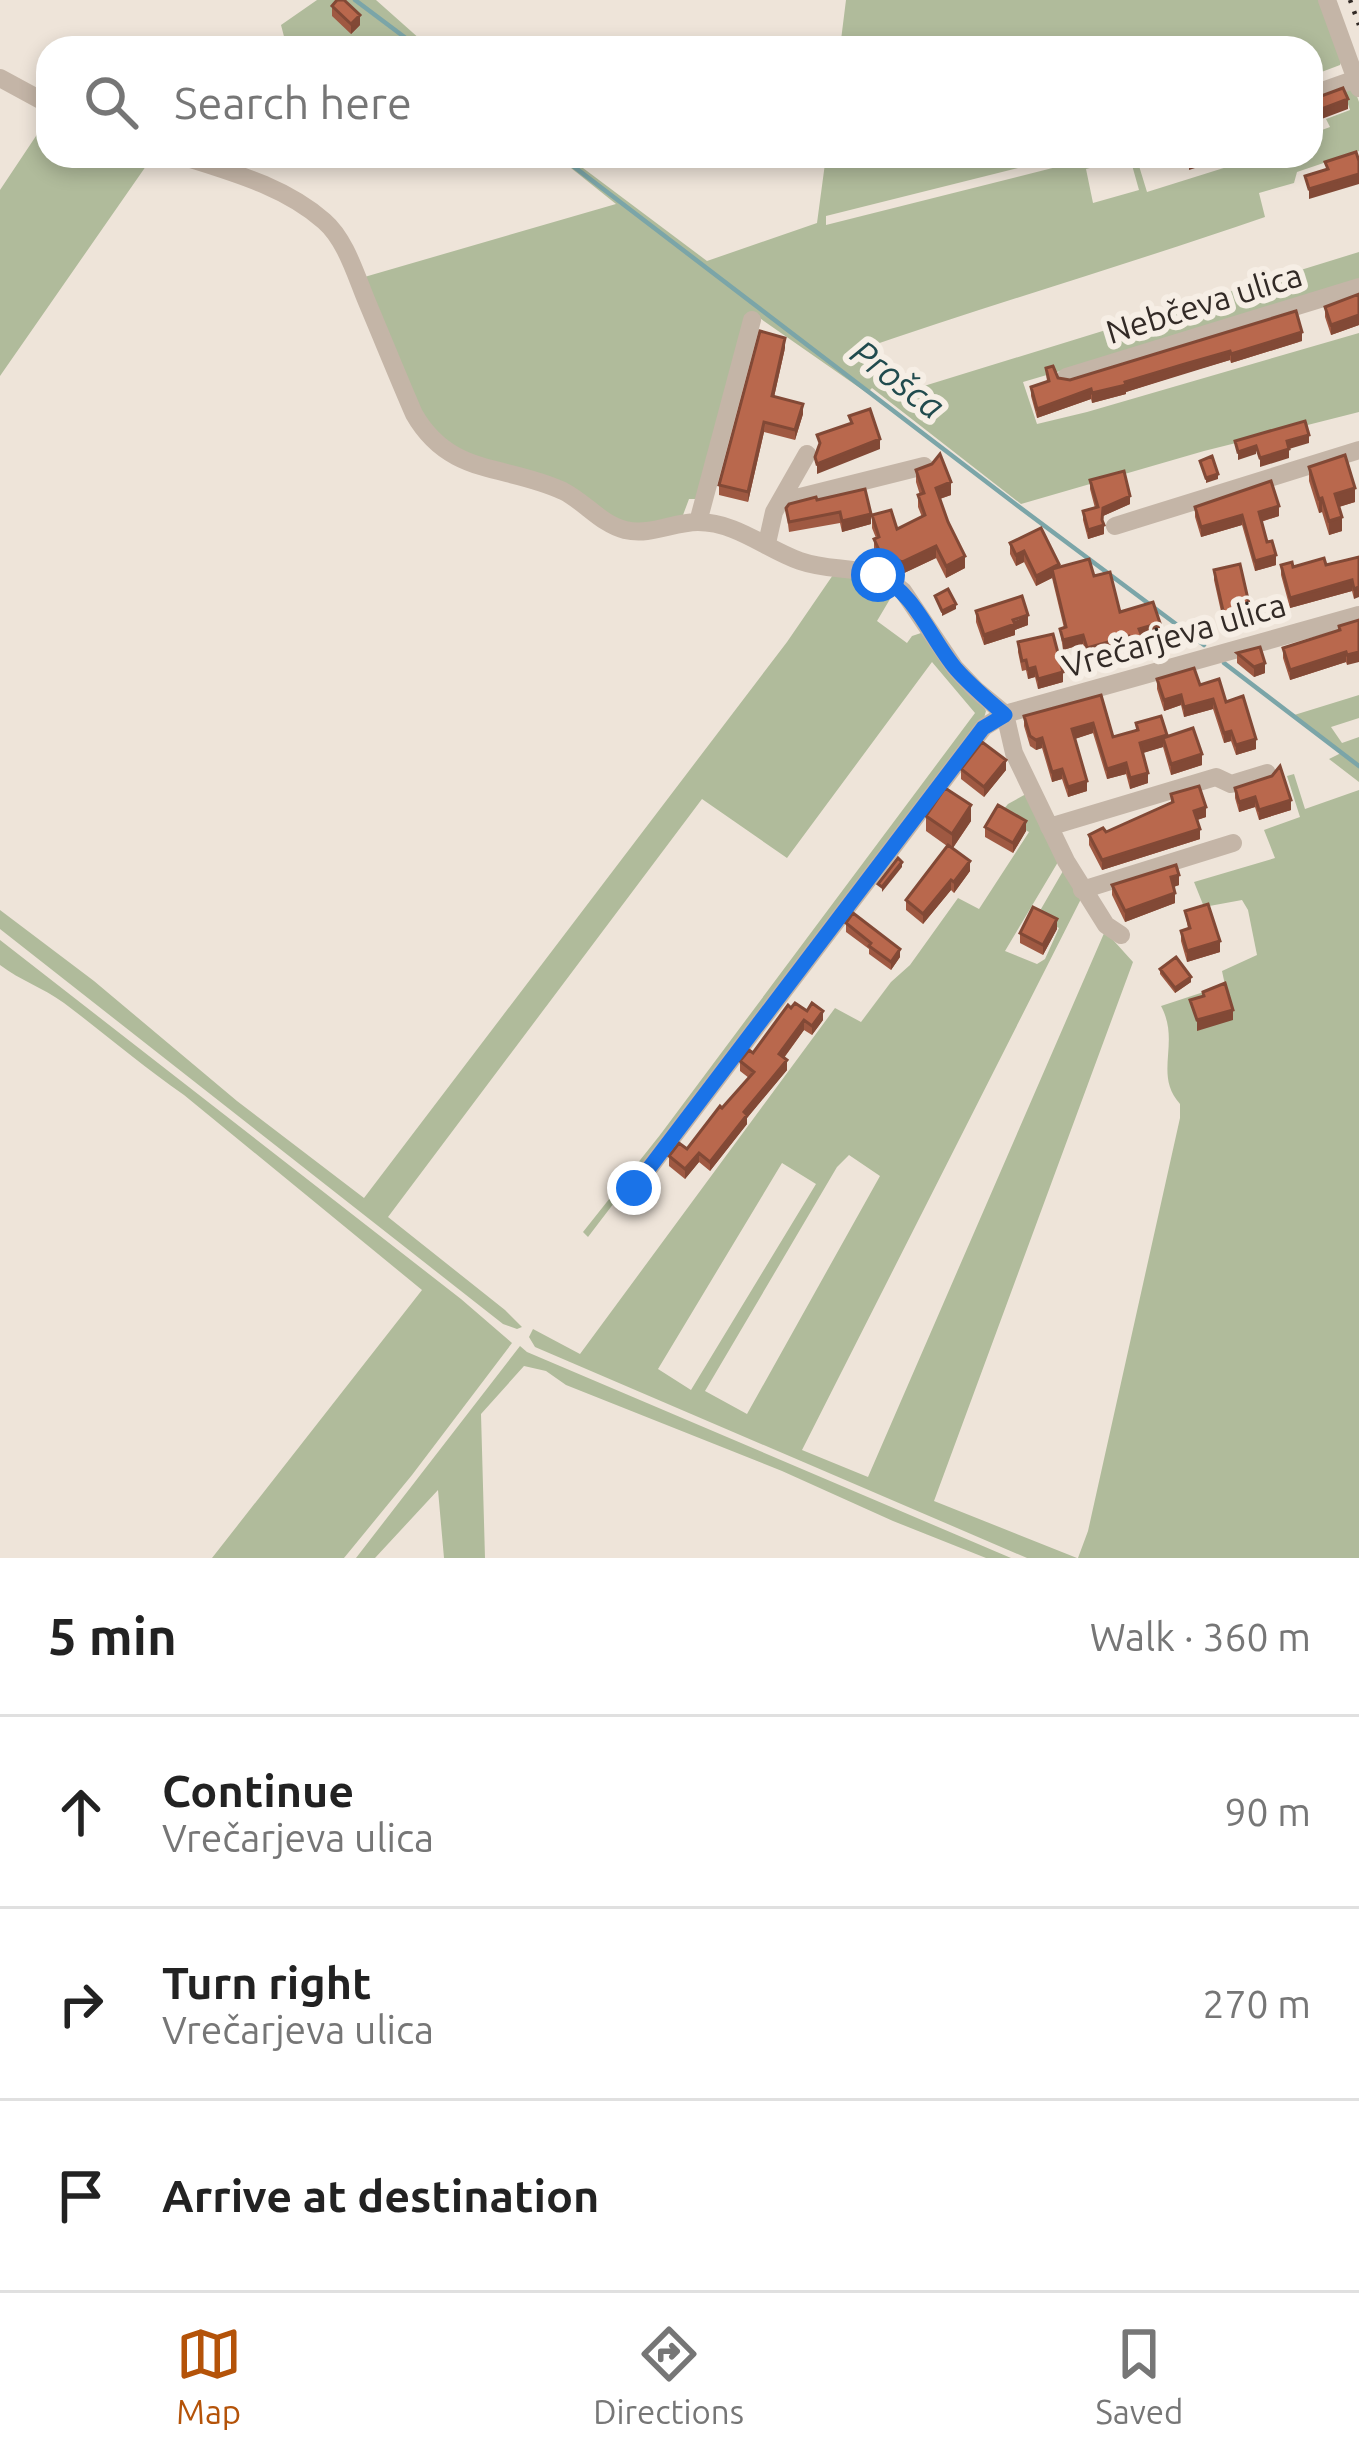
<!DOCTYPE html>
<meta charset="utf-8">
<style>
:root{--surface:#fff;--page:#f6f6f6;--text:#222;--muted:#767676;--line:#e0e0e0;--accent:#b45309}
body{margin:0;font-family:Ubuntu,sans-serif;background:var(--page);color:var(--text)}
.stop{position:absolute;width:36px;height:36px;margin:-27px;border:9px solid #1a73e8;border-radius:50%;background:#fff}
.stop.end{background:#1a73e8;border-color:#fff;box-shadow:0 3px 12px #0008}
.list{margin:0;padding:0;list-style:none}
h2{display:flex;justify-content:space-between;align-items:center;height:156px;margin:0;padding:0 48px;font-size:51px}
h2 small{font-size:39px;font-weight:400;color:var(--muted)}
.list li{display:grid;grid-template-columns:78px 1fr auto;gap:36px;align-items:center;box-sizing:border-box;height:192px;padding:0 48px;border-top:3px solid var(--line)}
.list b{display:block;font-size:45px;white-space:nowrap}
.list p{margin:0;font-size:39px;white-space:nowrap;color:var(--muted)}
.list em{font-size:39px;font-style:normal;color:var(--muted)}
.icon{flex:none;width:66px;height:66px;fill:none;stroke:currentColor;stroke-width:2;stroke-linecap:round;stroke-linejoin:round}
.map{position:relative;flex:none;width:1359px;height:1558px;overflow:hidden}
.search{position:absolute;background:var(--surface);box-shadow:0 6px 18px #0003;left:36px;right:36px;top:36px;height:132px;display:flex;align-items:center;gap:30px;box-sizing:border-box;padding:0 42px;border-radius:36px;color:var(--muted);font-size:45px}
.sheet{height:732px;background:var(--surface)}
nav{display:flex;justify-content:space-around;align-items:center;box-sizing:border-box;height:168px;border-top:3px solid var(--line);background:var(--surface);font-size:33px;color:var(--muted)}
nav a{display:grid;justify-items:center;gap:6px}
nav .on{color:var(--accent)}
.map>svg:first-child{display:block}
.green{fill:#b0bb9b;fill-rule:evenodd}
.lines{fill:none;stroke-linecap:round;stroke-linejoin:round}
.stream{stroke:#7ba5a8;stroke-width:4.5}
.minor{stroke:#c4b5a7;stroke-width:18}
.rail{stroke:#322a26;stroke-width:4.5;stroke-dasharray:3 9;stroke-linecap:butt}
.wall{fill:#9f5942}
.shaded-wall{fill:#824936}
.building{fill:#b9684d;stroke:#824936;stroke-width:3}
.route{stroke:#1a73e8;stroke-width:15}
.labels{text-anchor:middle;stroke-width:12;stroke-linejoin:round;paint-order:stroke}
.street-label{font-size:33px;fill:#322a26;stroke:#f6eee5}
.water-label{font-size:36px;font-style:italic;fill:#214b4e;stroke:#f6eee5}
</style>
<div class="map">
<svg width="1359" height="1558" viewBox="0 0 1359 1558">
<rect width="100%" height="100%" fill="#eee4d9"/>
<path class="green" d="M317 0H376L430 48H287L281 25Z
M846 0H1322L1343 57 1340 65 1311 76V48H840Z
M1353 85 1359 102V151L1297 172 1294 183 1259 193 1265 217C1129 264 992 304 856 351L898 394 1359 252V283L1023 382 1037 424 1087 412 1359 333V412L1204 451 1021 504 872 388 867 393 751 312 700 499H689L683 515 635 528 465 458 429 432 361 278 616 204 556 156H567L707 261 817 223 826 156H1066L826 216V225L1100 156H1136L1147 192 1262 156H1311V134L1330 127 1326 119 1350 110 1343 89ZM1130 158 1139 190 1093 203 1086 169Z
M48 118V156H153L0 376V190Z
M835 572 870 577 893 594 877 621 907 643 912 636 921 633 983 706 986 711 984 718 588 1237 583 1232 660 1135 975 713 932 662 787 858 702 799 388 1217 505 1310 522 1327 517 1329 503 1324 0 929V910L94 981 237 1101 364 1198 787 642Z
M1359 695V718L1331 727 1342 743 1359 737V782L1329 759 1341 753 1291 716Z
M1294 774 1305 809 1359 790V1558H1078L1088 1531 1180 1118V1104C1153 1074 1181 1043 1161 1006L1225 985 1222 971 1257 955 1248 910 1242 900 1204 907 1194 882 1275 858 1264 830 1300 817 1287 776Z
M1026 794 1058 862 1005 951 1037 964 1045 959 1059 928 1049 923 1041 909 1063 871 1081 899 802 1450 868 1477 1105 931 1133 962 934 1501 1077 1558H1027L535 1347 529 1337 533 1329 580 1354 835 1008 861 1022 891 982 910 965 958 898 979 909 1029 832 999 815 1008 804ZM849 1155 880 1176 747 1414 705 1391 837 1167ZM782 1163 816 1184 691 1390 658 1369Z
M0 940 461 1299 512 1343 412 1475 344 1558H212L422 1290 184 1095C142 1066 104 1033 64 1003 42 987 21 981 0 965Z
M520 1346 527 1352 1011 1558H986L893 1521 782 1471 566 1385 546 1371 524 1366 481 1414 485 1558H444L438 1490 375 1558H356Z"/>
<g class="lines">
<path class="stream" d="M355 0 419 48
M560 156 1018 506 1204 645
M1224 663 1359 766"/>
<path class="minor" d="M1327 0 1359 88
M0 78 48 104
M1311 95 1356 79
M181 156C231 172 284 186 324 221 346 240 356 276 367 302 383 340 398 377 414 414 450 477 505 464 563 491 585 502 601 524 625 530 651 536 673 522 698 522 736 522 766 549 800 561 837 574 870 562 903 591L955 668 976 690 1005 714 1014 753 1066 861 1106 925 1121 935
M1066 377 1359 287
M780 502 924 466
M698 522 752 320
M1115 526 1359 450
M767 543 774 512 807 454
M1049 827 1216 777 1231 784 1267 773
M1082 890 1233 843
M634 1188 984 727 1005 714 1359 615"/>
<path class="rail" d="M1350 0 1359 25"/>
</g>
<path class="wall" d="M332 6 360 25 351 34 332 16Z
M1359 294V325L1331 335 1325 317V307Z
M1302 341 1231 363 1230 360 1185 373 1126 392V394L1092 403 1091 399 1037 418 1031 396V387L1047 382 1046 368 1058 378 1070 380Z
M785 348 774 397 803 414 795 440 764 432 748 502 719 495V485Z
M1309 467 1355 502 1339 507 1342 531 1329 535 1322 512 1319 513 1309 481Z
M916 470 951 495 940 499 965 568 946 578 936 558 902 574 879 562 874 551V539L876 538 872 528V515L897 529 922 517 918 507V495H920L916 482Z
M1090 480 1130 504 1103 516 1104 534 1088 539 1083 520V511L1095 508 1090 489Z
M817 500 871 524 842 532 840 523 789 532 786 508Z
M1195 507 1279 516 1261 522 1276 565 1255 571 1242 525 1201 537 1195 517Z
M1010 543 1059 567 1094 576 1120 612 1160 632 1142 638 1143 649 1131 652 1129 646 1087 658 1083 644 1063 650 1060 629 1064 628 1052 578 1036 586 1024 562 1016 566 1010 554Z
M1359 557 1354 599 1352 591 1290 608 1281 575V565L1293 567 1326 565Z
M1214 570 1250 618 1224 625 1214 580Z
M976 611 1028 625 1015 630V635L984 645 976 622Z
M1359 620 1347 665 1346 662 1290 680 1283 658V648L1339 630V626Z
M1018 642 1063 682 1038 689 1035 677 1028 679 1026 670 1022 671 1018 652Z
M1237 653 1265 673 1254 677 1237 663Z
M1157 679 1200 685 1226 702 1256 749 1236 755 1231 741 1224 743 1213 709 1184 717 1181 705 1164 711 1157 689Z
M1101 695 1113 737 1136 730V723L1167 737 1202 765 1171 775 1163 747 1142 753 1148 783 1130 789 1126 774 1107 779 1093 733 1074 739 1087 791 1068 797 1062 779 1052 782 1042 748 1036 750 1030 746 1024 726V716Z
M961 769 1006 770 984 797 961 779Z
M1235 788 1291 810 1259 820 1255 807 1239 812 1235 798Z
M1171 794 1206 817 1197 820 1200 839 1102 870 1089 845V835L1106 832 1171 803Z
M926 816 971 821 953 848 970 871 954 893 951 890 923 924 906 910V900L947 846 926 831Z
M985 827 1026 831 1013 853 985 837Z
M1112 885H1179L1173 887 1175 903 1125 922 1112 895Z
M1185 911 1220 952 1187 962 1181 941V931L1188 928Z
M846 923 900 957 891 970 869 954V949L846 932Z
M1057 929 1043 955 1020 943V933Z
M1160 969 1191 982 1175 993 1160 974Z
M791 1008 823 1020 812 1035 804 1030 784 1058 787 1070 747 1118V1124L710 1171 699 1162 685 1179 669 1166V1156L687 1149 749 1078 740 1071V1061L753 1053Z"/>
<path class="shaded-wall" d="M360 15V25L351 34V24Z
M1348 99V109L1311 123V113Z
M1199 156H1225V158L1189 170V159Z
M1227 156H1254L1227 165Z
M1359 174V184L1309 199V189Z
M1359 315V325L1331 335V325Z
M1302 332V341L1231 363V354Z
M785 338V348L772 406V396Z
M1230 351V360L1126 392V394L1092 403V393Z
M1091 389V399L1037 418V409Z
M803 404V414L795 440V430Z
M764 422V432L748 502V492Z
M1309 435V443L1289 449V458L1260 467V458L1287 441Z
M880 439V449L817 474V464Z
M1256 446V454L1238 460V452Z
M1218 474V479L1206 483V478Z
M951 482V495L936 500V488Z
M1355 488V502L1335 508V494Z
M1130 496V504L1103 516V508Z
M1322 498V512L1319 513V499Z
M1279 506V516L1259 522V512Z
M871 514V524L842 532V521Z
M1242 515V525L1201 537V527Z
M1342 517V531L1329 535V521Z
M1104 525V534L1088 539V530Z
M936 546V558L902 574V562Z
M1024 551V562L1016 566V555Z
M1276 555V565L1255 571V561Z
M965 556V568L946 578V566Z
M1059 564V574L1052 569V578L1036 586V576Z
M1352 580V591L1290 608V598Z
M1359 587V597L1354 599V589Z
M956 604V609L942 616V611Z
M1250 608V618L1224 625V615Z
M1028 615V625L1015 630V635L984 645V635Z
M1160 623V632L1139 639V629Z
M1083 635V644L1063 650V640Z
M1129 636V646L1087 658V648Z
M1143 639V649L1131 652V643Z
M1346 652V662L1290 680V670Z
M1359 652V662L1347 665V655Z
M1265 663V673L1254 677V667Z
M1035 667V677L1028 679V669Z
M1063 672V682L1038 689V679Z
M1181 695V705L1164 711V700Z
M1213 699V709L1184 717V707Z
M1093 723V733L1072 740V729Z
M1231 731V741L1224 743V733Z
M1167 735 1163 738V747L1140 754V743Z
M1042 738V748L1036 750V740Z
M1256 739V749L1236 755V745Z
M1202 754V765L1171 775V764Z
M1006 760V770L984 797V787Z
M1126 763V774L1107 779V769Z
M1062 769V779L1052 782V772Z
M1148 773V783L1130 789V778Z
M1087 781V791L1068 797V787Z
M1255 797V807L1239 812V802Z
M1291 800V810L1259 820V810Z
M971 805V821L952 849V834Z
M1206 807V817L1194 821V811Z
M1026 821V831L1013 853V843Z
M1200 829V839L1102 870V860Z
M970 861V871L954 893V882Z
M902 862V867L882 892V887Z
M1179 875V885L1171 888V877Z
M951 880V890L923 924V914Z
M1175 893V903L1125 922V911Z
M1057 919V929L1043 955V945Z
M1220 941V952L1187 962V951Z
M900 949V957L891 970V962Z
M1191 977V982L1175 993V988Z
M1233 1010V1020L1197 1031V1020Z
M823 1011V1020L812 1035V1026Z
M804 1020V1030L779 1064V1054Z
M787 1060V1070L747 1118V1124L710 1171V1162L744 1112Z
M699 1153V1162L685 1179V1169Z"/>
<path class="building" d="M337 0H344L360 15 351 24 332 6Z
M1343 88 1348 99 1311 113V97L1316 98Z
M1356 152 1359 161V174L1309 189 1305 176 1328 169 1325 162Z
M1359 294V315L1331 325 1325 307Z
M1296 311 1302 332 1231 354 1230 351 1185 364 1125 382 1126 385 1092 393 1091 389 1037 409 1031 387 1049 381 1046 368 1053 366 1058 378 1070 380Z
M760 331 785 338 772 396 803 404 795 430 764 422 748 492 719 485Z
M870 409 880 439 817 464 815 457 820 443 817 435 852 423 849 416Z
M1305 421 1309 435 1287 441 1289 449 1260 458 1256 446 1238 452 1235 441Z
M940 454 951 482 936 488 948 522 965 556 946 566 936 546 902 562 879 550 874 539 879 537 872 515 891 510 897 529 925 515 918 495 924 493 916 470 932 464Z
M1345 455 1355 488 1335 494 1342 517 1329 521 1322 498 1319 499 1309 467Z
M1212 456 1218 474 1206 478 1200 461Z
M1124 471 1130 496 1103 508 1102 520 1104 525 1088 530 1083 511 1098 507 1090 480Z
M1271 481 1279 506 1259 512 1267 542 1272 541 1276 555 1255 561 1242 515 1201 527 1195 507Z
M865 489 871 514 842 521 840 512 789 522 786 508 789 504 816 497 817 500Z
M1041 528 1059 564 1036 576 1024 551 1016 555 1010 543Z
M1359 557V587L1354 589 1352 580 1290 598 1281 565 1292 562 1293 567 1324 558 1326 565Z
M1089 559 1094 576 1110 572 1120 612 1153 602 1160 623 1139 629 1143 639 1131 643 1129 636 1087 648 1083 635 1063 640 1060 629 1066 627 1052 569Z
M1240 564 1250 608 1224 615 1214 570Z
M948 589 956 604 942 611 935 596Z
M1022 596 1028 615 1013 620 1015 624 984 635 976 611Z
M1359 620V652L1347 655 1346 652 1290 670 1283 648 1340 630 1339 626Z
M1053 634 1063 672 1038 679 1035 667 1028 669 1026 660 1022 661 1018 642Z
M1260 647 1265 663 1254 667 1237 653Z
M1194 668 1200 685 1219 679 1226 702 1243 696 1256 739 1236 745 1231 731 1224 733 1213 699 1184 707 1181 695 1164 700 1157 679Z
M1101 695 1113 737 1138 730 1136 723 1161 716 1167 735 1140 743 1148 773 1130 778 1126 763 1107 769 1093 723 1072 729 1087 781 1068 787 1062 769 1052 772 1042 738 1036 740 1030 736 1024 716Z
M1193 728 1202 754 1171 764 1163 738Z
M982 742 1006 760 984 787 961 769Z
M1280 766 1291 800 1259 810 1255 797 1239 802 1235 788 1272 776Z
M1199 786 1206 807 1194 811 1200 829 1102 860 1089 835 1103 828 1106 832 1173 802 1171 794Z
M945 788 971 805 952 834 926 816Z
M998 805 1026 821 1013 843 985 827Z
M948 845 970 861 954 882 951 880 923 914 906 900Z
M898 858 902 862 882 887 878 884Z
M1176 865 1179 875 1171 877 1175 893 1125 911 1112 885Z
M1208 904 1220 941 1187 951 1181 931 1190 928 1185 911Z
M1033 907 1057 919 1043 945 1020 933Z
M853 913 900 949 891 962 869 946 871 943 846 923Z
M1176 957 1191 977 1175 988 1160 969Z
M1225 983 1233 1010 1197 1020 1190 1000 1204 996 1203 992Z
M795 1003 807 1011 812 1003 823 1011 812 1026 804 1020 779 1054 787 1060 744 1112 747 1115 710 1162 699 1153 685 1169 669 1156 679 1143 687 1149 720 1106 722 1108 754 1072 740 1061 749 1050 753 1053 788 1005 791 1008Z"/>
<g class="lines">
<path class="route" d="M634 1188 983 728 1005 715C988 700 971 686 956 669 930 638 916 594 878 575"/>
</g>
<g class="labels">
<g class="street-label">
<text transform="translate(1204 303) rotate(-17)" y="12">Nebčeva ulica</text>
<text transform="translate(1174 635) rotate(-16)" y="12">Vrečarjeva ulica</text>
</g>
<g class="water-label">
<text transform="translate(898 379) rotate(37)" y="13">Prošca</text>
</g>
</g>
</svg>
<div class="stop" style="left:878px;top:575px"></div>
<div class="stop end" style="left:634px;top:1188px"></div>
<div class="search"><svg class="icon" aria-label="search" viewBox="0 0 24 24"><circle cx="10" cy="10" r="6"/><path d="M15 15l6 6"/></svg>Search here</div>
</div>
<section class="sheet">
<h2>5 min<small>Walk · 360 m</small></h2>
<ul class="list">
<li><svg class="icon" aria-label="ahead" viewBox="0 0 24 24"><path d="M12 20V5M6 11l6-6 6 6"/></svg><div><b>Continue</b><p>Vrečarjeva ulica</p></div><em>90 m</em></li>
<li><svg class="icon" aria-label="right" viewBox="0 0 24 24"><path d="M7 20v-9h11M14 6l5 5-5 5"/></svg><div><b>Turn right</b><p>Vrečarjeva ulica</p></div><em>270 m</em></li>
<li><svg class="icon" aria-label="arrive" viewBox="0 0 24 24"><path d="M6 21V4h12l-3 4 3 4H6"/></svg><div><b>Arrive at destination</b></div></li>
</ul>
</section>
<nav>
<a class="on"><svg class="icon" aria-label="map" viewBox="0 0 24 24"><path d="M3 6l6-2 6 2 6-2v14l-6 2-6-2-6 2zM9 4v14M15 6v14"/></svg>Map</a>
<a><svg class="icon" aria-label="directions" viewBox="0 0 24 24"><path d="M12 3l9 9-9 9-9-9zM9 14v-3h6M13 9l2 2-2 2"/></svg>Directions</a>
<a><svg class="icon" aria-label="saved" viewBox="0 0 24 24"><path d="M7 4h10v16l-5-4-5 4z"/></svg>Saved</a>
</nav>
